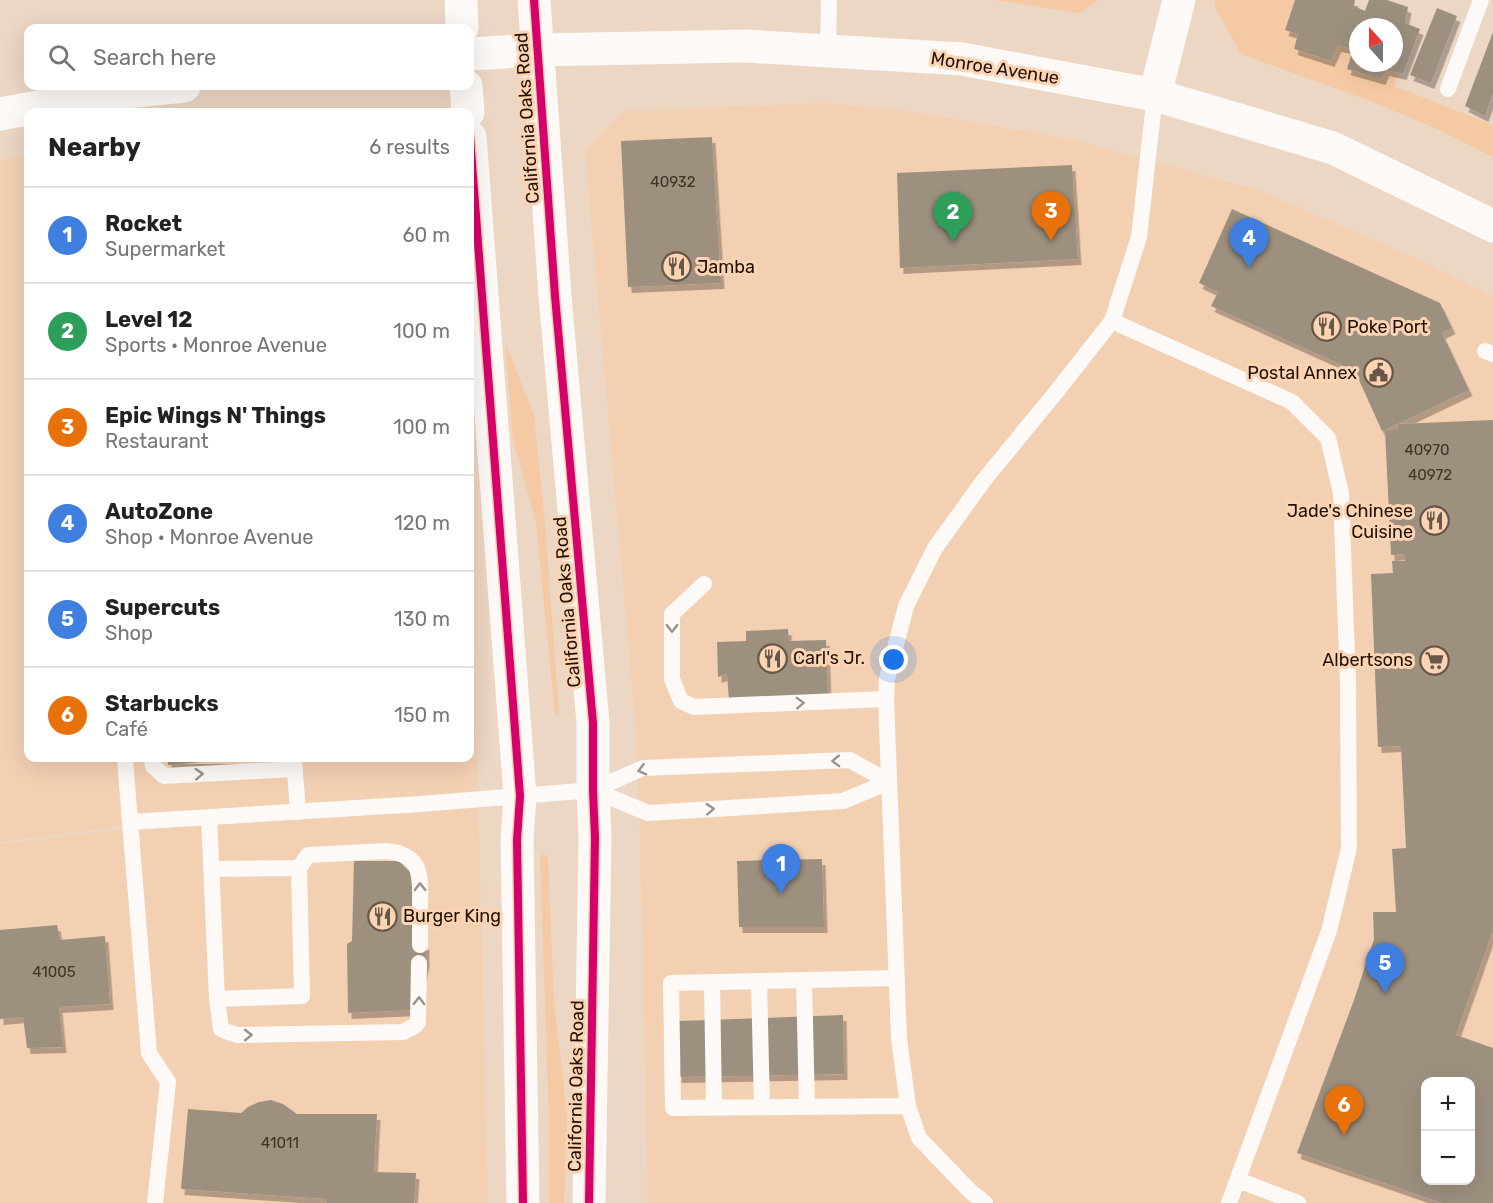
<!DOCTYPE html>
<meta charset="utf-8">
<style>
:root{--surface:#fff;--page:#f6f6f6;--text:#222;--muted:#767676;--line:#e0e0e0;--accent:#db2777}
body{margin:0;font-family:Rubik,sans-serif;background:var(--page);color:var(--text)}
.controls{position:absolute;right:18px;bottom:18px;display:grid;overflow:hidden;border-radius:12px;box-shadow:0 6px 24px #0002}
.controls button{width:54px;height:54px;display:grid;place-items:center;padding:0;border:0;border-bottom:2px solid var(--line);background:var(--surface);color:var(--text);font:30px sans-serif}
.compass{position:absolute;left:1349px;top:18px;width:54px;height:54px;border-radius:50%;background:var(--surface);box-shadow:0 6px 24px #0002;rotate:339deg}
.you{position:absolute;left:894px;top:660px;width:21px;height:21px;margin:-15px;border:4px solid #fff;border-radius:50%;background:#1a73e8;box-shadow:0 0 0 9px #1a73e833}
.badge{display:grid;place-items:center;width:39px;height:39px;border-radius:50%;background:var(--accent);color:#fff;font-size:20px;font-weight:700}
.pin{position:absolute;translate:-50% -50px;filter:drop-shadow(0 2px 3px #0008)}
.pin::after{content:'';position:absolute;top:32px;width:21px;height:18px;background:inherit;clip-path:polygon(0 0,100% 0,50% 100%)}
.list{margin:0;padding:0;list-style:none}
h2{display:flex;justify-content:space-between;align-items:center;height:78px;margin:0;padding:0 24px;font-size:26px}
h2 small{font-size:20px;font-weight:400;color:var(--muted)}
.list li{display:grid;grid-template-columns:39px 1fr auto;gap:18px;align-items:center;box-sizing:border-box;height:96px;padding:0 24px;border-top:2px solid var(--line)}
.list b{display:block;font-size:22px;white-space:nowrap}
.list p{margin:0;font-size:20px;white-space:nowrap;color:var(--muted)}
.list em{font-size:20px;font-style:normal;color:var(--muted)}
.icon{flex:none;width:33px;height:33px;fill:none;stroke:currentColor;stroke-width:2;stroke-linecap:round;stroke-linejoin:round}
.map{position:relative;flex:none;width:1493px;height:1203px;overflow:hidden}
.search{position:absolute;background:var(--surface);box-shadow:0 6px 24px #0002;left:24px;top:24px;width:450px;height:66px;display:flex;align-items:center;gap:15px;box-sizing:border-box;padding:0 21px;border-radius:12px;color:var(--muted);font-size:22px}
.panel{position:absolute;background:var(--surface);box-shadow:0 6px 24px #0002;left:24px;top:108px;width:450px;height:654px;border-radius:12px}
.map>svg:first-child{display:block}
.built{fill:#f4d0b3;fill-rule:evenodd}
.green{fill:#f5c9a4}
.building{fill:#9e907f;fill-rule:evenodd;filter:url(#shadow)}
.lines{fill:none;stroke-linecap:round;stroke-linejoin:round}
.service{stroke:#fcf9f6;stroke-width:16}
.minor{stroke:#fcf9f6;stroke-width:33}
.tertiary{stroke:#fcf9f6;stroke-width:33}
.primary{stroke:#fcf9f6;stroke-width:33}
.cycleway-casing{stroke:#fdd4b3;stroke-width:11}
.cycleway{stroke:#d6006c;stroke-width:8}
.oneway{stroke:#99918a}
.labels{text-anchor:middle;stroke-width:6;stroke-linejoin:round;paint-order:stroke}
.number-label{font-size:15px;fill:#403224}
.street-label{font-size:18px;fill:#201206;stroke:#fdd4b3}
.poi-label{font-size:18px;fill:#201206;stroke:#fdd4b3;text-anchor:start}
</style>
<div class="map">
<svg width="1493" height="1203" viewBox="0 0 1493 1203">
<defs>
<filter id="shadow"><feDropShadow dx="3.5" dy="6" stdDeviation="0" flood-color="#0004"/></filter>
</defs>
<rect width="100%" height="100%" fill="#ecd6c4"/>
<path class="built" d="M827 103 909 111 1074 140 1258 190 1425 262 1493 296V1203H648L640 838 636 731 585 151 623 111ZM1426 1082H1470V1180H1426Z
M28 156V758H470V518L477 752 488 1203H0V844L123 829 122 826 0 842V160Z"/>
<path class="green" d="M995 0H1099L1079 13Z
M1216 0H1295L1285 29 1298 34 1294 49 1331 60 1338 46 1353 49 1347 68 1382 78 1386 70 1399 73 1394 86 1493 125V157L1437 129 1370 101 1241 54 1214 6Z
M505 342 534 415 545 522 559 713 557 716 555 713 536 522 513 440Z
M543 854 548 858 554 1004 562 1068 567 1121 564 1203H549V1118L540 858Z"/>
<path class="building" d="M1295 0H1355L1354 6 1365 11 1369 0H1387L1408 7 1405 23 1420 29 1403 74 1386 70 1382 79 1347 69 1353 49 1338 46 1331 61 1294 49 1298 34 1285 30ZM1358 27H1394V63H1358Z
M1437 8 1457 16 1431 83 1410 75Z
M1493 32V94L1485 116 1465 106Z
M712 137 721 283 628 287 621 141Z
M1072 165 1078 259 900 268 897 173Z
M1232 209 1440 303 1452 328 1442 333 1469 390 1385 430 1398 429V424L1493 420V933H1492L1456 1035 1493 1048V1203H1442L1297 1153 1354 1000 1374 939 1373 912H1396L1392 849 1406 848 1401 746 1378 747 1371 574 1393 573 1392 561H1405L1404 554 1391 555 1385 430 1382 431 1355 371 1211 306 1218 292 1199 283ZM1426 1082H1470V1180H1426Z
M788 629 789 641 826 640 828 695 729 701 727 674 718 677 717 642 746 641V631Z
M168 758H238V759L168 765Z
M822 859 824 927H739L737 861Z
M354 861H399L410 872 413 891 412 946 426 944V962L414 1010 348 1013 347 944 352 941Z
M57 925 60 940 105 936 110 1004 59 1007 63 1047 27 1048 23 1017 0 1019V930Z
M843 1015 844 1074 678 1077 679 1021Z
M271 1100 283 1104 297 1114H377L374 1172 416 1173 414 1203H327V1199L181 1189 188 1109 241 1113 248 1107 259 1102Z"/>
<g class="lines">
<path class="service" d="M828 52 829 0
M1448 89 1481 0
M1112 321 1292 402 1328 438 1341 493 1348 683 1349 848 1329 931 1229 1203
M1485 351 1493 354
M704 584 672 614V679L681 701 694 707 886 699
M125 758 130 822
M152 758 153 766 164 776 295 769
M294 758 298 812
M593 790 648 813 843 801 889 782
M209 817 217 999 302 996 299 868 308 855 385 851C420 854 421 871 420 902 420 916 420 931 420 945
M212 869 299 868
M897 978 671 983 673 1108 908 1106
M804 980 807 1107
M759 981 762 1107
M712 982 714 1107
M217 999 221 1029 228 1032 237 1035 403 1032 415 1026 418 1022 419 963
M1238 1180 1298 1203
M155 1203 168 1082 149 1053 130 822 421 804 593 790 643 768 850 760 889 782
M985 1203 970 1191 919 1138 908 1106 899 1038 886 699 887 679 906 606 935 548 984 480 1057 391 1112 321 1139 237 1155 95"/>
<path class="minor" d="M1155 95 1179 0
M0 114 107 94 184 86"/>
<path class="tertiary" d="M470 54 537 50 745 46 962 59 1155 95 1333 148 1493 226"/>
<path class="primary" d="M461 0 462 28
M534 0 555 296 593 723V790L595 838 589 1203
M466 86 468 112
M470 137 520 796 517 840 523 1203"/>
<defs>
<path id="cycleway" d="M534 0 555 296 593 723V790L595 838 589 1203
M470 137 520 796 517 840 523 1203"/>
</defs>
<use href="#cycleway" class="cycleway-casing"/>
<use href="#cycleway" class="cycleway"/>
</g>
<defs><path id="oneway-chevron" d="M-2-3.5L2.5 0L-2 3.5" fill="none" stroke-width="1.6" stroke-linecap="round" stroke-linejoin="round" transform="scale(1.5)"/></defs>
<g class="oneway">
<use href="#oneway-chevron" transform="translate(672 628) rotate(90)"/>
<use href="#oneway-chevron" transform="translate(800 703) rotate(-2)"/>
<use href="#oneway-chevron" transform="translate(836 761) rotate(178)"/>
<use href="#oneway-chevron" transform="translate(642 770) rotate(166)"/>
<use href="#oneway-chevron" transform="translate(199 774) rotate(-3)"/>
<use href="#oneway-chevron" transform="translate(710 809) rotate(-3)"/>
<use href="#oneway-chevron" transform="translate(420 887) rotate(-91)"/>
<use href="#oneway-chevron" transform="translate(419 1001) rotate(-89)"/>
<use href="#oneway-chevron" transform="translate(248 1035) rotate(-1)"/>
</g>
<defs>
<symbol id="restaurant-ring" viewBox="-11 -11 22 22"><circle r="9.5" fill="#fdd4b3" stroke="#675748" stroke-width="1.5"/><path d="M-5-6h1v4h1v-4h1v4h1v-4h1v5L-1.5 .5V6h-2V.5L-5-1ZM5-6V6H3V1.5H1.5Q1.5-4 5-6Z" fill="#675748"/></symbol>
<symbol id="civic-ring" viewBox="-11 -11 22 22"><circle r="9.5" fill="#fdd4b3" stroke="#675748" stroke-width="1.5"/><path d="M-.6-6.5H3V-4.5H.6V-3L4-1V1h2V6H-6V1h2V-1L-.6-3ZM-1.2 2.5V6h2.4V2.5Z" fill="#675748"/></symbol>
<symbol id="supermarket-ring" viewBox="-11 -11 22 22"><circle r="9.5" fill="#fdd4b3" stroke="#675748" stroke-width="1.5"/><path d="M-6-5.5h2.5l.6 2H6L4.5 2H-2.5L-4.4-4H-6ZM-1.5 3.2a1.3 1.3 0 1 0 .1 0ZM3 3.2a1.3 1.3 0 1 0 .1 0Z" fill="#675748"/></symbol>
</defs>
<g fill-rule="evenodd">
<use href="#restaurant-ring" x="660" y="250" width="33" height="33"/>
<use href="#restaurant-ring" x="1310" y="310" width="33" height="33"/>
<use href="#civic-ring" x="1362" y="356" width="33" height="33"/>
<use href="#restaurant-ring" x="1418" y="504" width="33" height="33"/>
<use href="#restaurant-ring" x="756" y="642" width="33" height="33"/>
<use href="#supermarket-ring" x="1418" y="644" width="33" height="33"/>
<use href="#restaurant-ring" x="366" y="900" width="33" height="33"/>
</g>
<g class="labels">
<g class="number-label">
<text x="673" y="187">40932</text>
<text x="1427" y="455">40970</text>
<text x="1430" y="480">40972</text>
<text x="54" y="977">41005</text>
<text x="280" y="1148">41011</text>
</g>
<g class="street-label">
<text transform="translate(995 68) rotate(9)" y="6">Monroe Avenue</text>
<text transform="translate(527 118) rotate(-94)" y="6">California Oaks Road</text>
<text transform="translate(567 602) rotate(-95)" y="6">California Oaks Road</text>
<text transform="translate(576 1086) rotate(-89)" y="6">California Oaks Road</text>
</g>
<g class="poi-label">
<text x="697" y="273">Jamba</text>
<text x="1347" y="333">Poke Port</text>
<text x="1357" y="379" text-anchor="end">Postal Annex</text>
<text x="1413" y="517" text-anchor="end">Jade's Chinese<tspan x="1413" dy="21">Cuisine</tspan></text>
<text x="793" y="664">Carl's Jr.</text>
<text x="1413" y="666" text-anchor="end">Albertsons</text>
<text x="403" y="922">Burger King</text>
</g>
</g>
</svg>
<div class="controls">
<button>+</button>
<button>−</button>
</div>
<svg class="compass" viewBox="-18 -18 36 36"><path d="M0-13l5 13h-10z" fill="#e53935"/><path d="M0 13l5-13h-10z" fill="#767676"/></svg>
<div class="you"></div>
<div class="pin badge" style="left:781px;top:894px;background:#3f7fe0">1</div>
<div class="pin badge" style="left:953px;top:242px;background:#2e9e5b">2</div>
<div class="pin badge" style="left:1051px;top:241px;background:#e8710a">3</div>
<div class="pin badge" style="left:1249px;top:268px;background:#3f7fe0">4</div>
<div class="pin badge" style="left:1385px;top:993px;background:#3f7fe0">5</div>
<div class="pin badge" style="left:1344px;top:1135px;background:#e8710a">6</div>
<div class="search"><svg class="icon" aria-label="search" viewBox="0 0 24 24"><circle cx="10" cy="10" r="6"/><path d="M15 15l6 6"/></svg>Search here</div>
<section class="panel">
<h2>Nearby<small>6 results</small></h2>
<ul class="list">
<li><span class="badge" style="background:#3f7fe0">1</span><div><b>Rocket</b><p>Supermarket</p></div><em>60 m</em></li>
<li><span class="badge" style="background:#2e9e5b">2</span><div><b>Level 12</b><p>Sports · Monroe Avenue</p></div><em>100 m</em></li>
<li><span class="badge" style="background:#e8710a">3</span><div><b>Epic Wings N' Things</b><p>Restaurant</p></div><em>100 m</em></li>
<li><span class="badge" style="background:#3f7fe0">4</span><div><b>AutoZone</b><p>Shop · Monroe Avenue</p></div><em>120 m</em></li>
<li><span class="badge" style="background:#3f7fe0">5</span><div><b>Supercuts</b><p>Shop</p></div><em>130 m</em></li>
<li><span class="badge" style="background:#e8710a">6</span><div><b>Starbucks</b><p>Café</p></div><em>150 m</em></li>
</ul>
</section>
</div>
